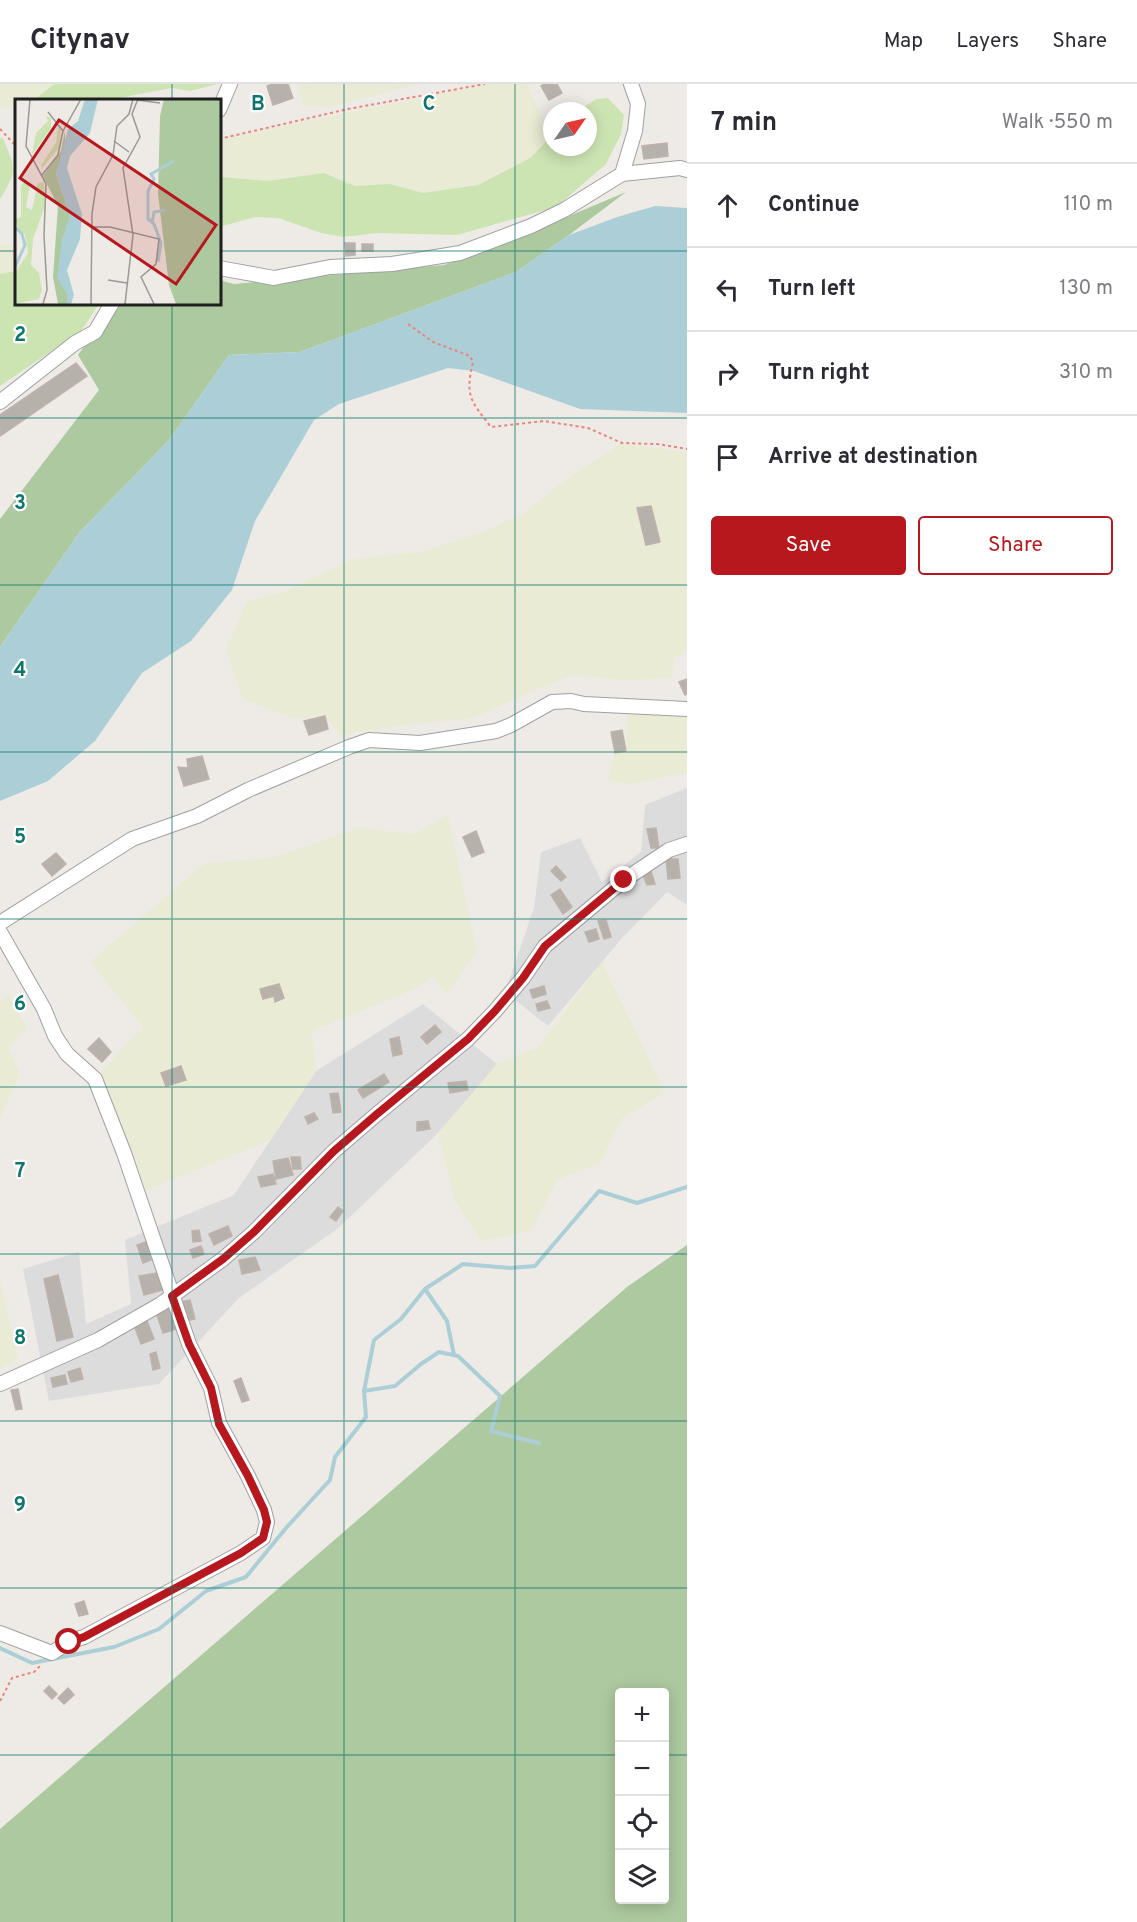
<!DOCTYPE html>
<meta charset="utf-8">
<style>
:root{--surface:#fff;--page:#f7f7f7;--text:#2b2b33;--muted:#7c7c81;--line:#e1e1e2;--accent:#b6181d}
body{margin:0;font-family:Overpass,sans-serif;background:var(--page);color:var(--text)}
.controls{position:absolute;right:18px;bottom:18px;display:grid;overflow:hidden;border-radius:6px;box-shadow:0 3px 15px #0003}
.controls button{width:54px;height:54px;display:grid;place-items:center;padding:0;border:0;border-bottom:2px solid var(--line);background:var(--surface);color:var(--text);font:30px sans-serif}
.compass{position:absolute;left:543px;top:18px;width:54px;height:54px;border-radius:50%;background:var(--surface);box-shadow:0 3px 15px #0003;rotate:56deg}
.stop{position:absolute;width:18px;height:18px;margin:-14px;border:4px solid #b6181d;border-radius:50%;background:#fff}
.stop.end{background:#b6181d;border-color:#fff;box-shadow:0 2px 6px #0008}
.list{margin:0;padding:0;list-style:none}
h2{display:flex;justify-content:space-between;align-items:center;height:78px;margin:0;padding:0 24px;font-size:26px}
h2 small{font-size:20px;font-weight:400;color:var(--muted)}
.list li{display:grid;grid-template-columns:39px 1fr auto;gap:18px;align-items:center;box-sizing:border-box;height:84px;padding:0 24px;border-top:2px solid var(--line)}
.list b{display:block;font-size:22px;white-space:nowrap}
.list em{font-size:20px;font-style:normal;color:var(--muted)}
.actions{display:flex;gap:12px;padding:18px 24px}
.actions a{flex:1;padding:14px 0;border:2px solid var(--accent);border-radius:6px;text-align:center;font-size:21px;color:var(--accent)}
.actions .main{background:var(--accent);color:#fff}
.icon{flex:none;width:33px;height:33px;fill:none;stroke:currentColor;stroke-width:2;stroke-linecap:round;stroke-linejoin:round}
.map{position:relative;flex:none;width:687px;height:1838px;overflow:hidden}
header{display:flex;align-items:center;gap:36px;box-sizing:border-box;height:84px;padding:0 30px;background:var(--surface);border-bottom:2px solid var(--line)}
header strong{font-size:28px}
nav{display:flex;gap:33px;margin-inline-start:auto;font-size:21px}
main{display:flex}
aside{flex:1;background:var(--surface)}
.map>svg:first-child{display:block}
.residential{fill:#dddcdc}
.farmland{fill:#eaebd4}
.grass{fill:#cce3b2}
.forest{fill:#adc9a0;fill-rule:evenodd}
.water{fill:#accfd7}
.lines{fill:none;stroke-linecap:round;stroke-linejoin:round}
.stream{stroke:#accfd7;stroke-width:4}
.building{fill:#b7b1ac;stroke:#beb2aa;stroke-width:1.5}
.minor-casing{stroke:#a0a0a0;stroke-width:16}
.path{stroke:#e9847c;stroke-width:2;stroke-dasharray:3 3;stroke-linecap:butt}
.minor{stroke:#fff;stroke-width:14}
.route{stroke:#b6181d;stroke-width:8}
.grid{fill:none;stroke:#0f766e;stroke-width:1.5;stroke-opacity:0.55}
.inset-river{fill:none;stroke:#accfd7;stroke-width:3}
.inset-road{fill:none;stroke:#9b9996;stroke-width:1.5}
.view{fill:#b6181d;fill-opacity:0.15;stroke:#b6181d;stroke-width:3}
.inset-edge{fill:none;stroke:#1f1f1f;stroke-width:3}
.grid-label{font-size:20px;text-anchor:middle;font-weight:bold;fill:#0f766e;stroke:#fff;stroke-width:4.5;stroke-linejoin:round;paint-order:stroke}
</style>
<header>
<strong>Citynav</strong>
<nav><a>Map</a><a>Layers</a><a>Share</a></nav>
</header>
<main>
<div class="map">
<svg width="687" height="1838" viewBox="0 0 687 1838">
<rect width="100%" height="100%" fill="#eeebe6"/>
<path class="residential" d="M687 704V821L667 808 623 853 548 942 505 908 534 824 541 768 580 754 602 798 641 768 645 721Z
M423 920 497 980 468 1016 433 1054 337 1145 239 1214 159 1300 49 1317 23 1185 79 1168 86 1240 131 1220 125 1156 234 1111 316 987Z"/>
<path class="farmland" d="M0 0H54L34 16H16V25L0 23Z
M297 0H418L328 23 303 22Z
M487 0H527L551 53 530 74 478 101 423 109 390 100 355 102 324 89 267 97 223 93 219 86V55Z
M0 161H16V187L0 190Z
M622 359 687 368V566L674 574 672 594 624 596 572 591 528 609 473 634 406 641 340 651 325 632 295 635 243 615 226 566 247 517 283 508 353 475 420 468 483 448 522 430 571 392Z
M627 629 687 632V689L630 700 607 696 615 669 626 667Z
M448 730 477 868 446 911 433 893 414 905 312 947 316 987 271 1056 146 1106 101 987 143 943 90 878 205 779 271 774 359 744 416 750Z
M602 878 665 1009 623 1033 600 1079 557 1096 531 1147 481 1157 454 1115 438 1049 497 980 538 963Z
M8 910 27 945 8 963 20 989 0 1035V919Z
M0 1195 18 1275 0 1285Z"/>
<path class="grass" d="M54 0H217L190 7 172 4 108 16H34Z
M608 14 624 31 621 50 606 80 556 123 457 151 378 149 343 153 321 149 278 134 255 133 219 143V95L223 93 267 97 324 89 355 102 390 100 423 109 478 101 530 74 552 52V63H588V27H577L596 15Z
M0 54H3C15 84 18 86 0 115Z
M16 187V219L99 220 81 247 0 302V190Z"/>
<path class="forest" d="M626 108 569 151 516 188 300 268 229 271 169 356 79 449 0 563V435L99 306 78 271 115 219H219V196L234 200 444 181 524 151Z
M687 1161V1838H0V1745L627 1203ZM620 1608H664V1816H620Z"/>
<path class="water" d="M655 122 687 124V329L580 325 474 287 448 284 339 320 314 336 255 437 232 506 191 557 142 589 95 657 48 697 0 717V563L79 449 169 356 229 271 300 268 516 188 569 151 617 133Z"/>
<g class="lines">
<path class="stream" d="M425 1205 447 1237 454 1271
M364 1307 395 1302 421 1280 439 1268 458 1272 500 1312 491 1347 539 1359
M0 1564 32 1579 114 1563 159 1545 206 1507 246 1493 286 1444 330 1396 335 1373 366 1333 364 1307 374 1256 401 1235 425 1205 463 1180 510 1184 535 1182 599 1107 637 1119 687 1103"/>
</g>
<path class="building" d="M272 0H288L293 14 273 21 267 2Z
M544 0H557L562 9 549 16 541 2Z
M667 59 668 72 644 75 642 62Z
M345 159H355V171L346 172Z
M362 160H373V167H362Z
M76 279 87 292 0 352V331Z
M651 422 660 458 646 461 637 424Z
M687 595V610L685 611 679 598Z
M325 632 328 645 309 651 304 637Z
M622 646 626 667 615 669 611 648Z
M202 672 209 695 184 702 178 683 188 684 187 675Z
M656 744 659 764H651L647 745Z
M476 747 484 768 472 773 463 753Z
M56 769 66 780 52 792 42 780Z
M666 775H678L680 794 668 795Z
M556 782 566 793 561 797 551 787Z
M651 787 655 800 647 801 642 789Z
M560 805 572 823 563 830 551 811Z
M606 836 611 853 604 855 598 837Z
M596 845 599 855 589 858 585 848Z
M279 900 284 914 275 918 274 912 263 915 260 905Z
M544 902 546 910 533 914 530 906Z
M547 917 550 924 538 927 536 920Z
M435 941 441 948 427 960 421 953Z
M399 953 402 970 393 972 390 955Z
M99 954 111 968 102 978 88 965Z
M181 982 186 996 166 1002 161 989Z
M384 990 389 998 363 1014 358 1006Z
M466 997 468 1006 450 1009 448 999Z
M338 1009 341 1028 333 1029 330 1010Z
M314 1029 318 1035 308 1040 305 1033Z
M428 1037 430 1045 417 1047V1038Z
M291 1073H300L301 1085H293Z
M288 1074 293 1091 276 1095 273 1077Z
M273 1090 276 1100 261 1103 258 1093Z
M338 1123 343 1127 336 1137 330 1133Z
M228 1142 232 1152 214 1161 209 1150Z
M199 1146 201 1157 193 1158 192 1147Z
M146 1158 151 1176 143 1179 137 1161Z
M201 1162 204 1170 193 1174 190 1166Z
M255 1173 260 1186 242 1190 239 1176Z
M156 1189 163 1206 144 1211 139 1192Z
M58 1191 73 1253 57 1257 44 1195Z
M190 1216 195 1235 186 1237 180 1218Z
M169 1224 177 1245 163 1249 156 1228Z
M147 1237 154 1255 141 1260 134 1241Z
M156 1268 160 1284 153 1286 150 1270Z
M80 1284 83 1295 71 1298 68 1288Z
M65 1291 67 1300 53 1303 51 1294Z
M241 1294 249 1316 242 1318 234 1297Z
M18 1305 22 1325 16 1326 11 1306Z
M84 1517 88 1530 79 1532 75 1520Z
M49 1602 57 1610 52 1615 44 1607Z
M68 1604 74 1611 64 1620 58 1614Z"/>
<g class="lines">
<defs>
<path id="minor" d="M219 26 230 0
M622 90 635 47 638 20 631 0
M219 184 274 194 330 183 392 180 460 169 531 142 564 126 622 90 680 84 687 86
M0 318 75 259 95 248 112 219
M0 839 132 755 197 732 248 706 349 663 369 656 420 659 496 647 511 641 552 618 571 617 584 620 687 625
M0 848 44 925 55 952 67 970 95 995 124 1069 189 1260 211 1304 219 1339 248 1392 264 1426 267 1438 263 1454 241 1469 84 1553 68 1558 52 1569 0 1549
M0 1300 98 1256 161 1220 223 1175 254 1148 334 1067 377 1030 468 955 495 927 523 894 545 862 624 796 669 766 687 760"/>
</defs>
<use href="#minor" class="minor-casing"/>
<path class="path" d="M0 45 16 62
M219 55 348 25 485 0
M408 240 433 258 470 272 473 278C465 312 470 316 491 343L544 337 588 344 622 359 657 360 687 365
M0 1617 12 1594 34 1588 42 1580"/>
<use href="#minor" class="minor"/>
</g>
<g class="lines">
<path class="route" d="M69 1558 84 1553 241 1469 263 1454 267 1438 264 1426 248 1392 219 1340 211 1304 189 1260 172 1212 223 1175 254 1148 334 1067 377 1030 468 955 495 927 523 894 545 862 624 796"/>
</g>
<path class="grid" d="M172 0V16M344 0V1838M515 0V1838M0 167H16M219 167H687M172 219V1838M0 334H687M0 501H687M0 668H687M0 835H687M0 1003H687M0 1170H687M0 1337H687M0 1504H687M0 1671H620M664 1671H687"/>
<g transform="translate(15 15)">
<rect width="206" height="206" fill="#eeebe6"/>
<path d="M31 17 36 19V29L17 56 21 34 33 22ZM43 28 46 32 44 49 27 69 26 66 41 44ZM10 82 15 86 11 108 17 111 23 84 29 83 30 107 18 140 16 166 24 174 27 191 24 200 0 205V174L13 154 10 135 4 131 0 120 6 118V87Z" fill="#cce3b2"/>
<path d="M149 0H205V205H161L154 186 143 95 145 17ZM50 32V46L41 75 55 117 44 165 52 195V205H43L38 178 43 107 28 77 46 52Z" fill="#adc9a0"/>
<path d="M70 0H83L75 34 55 57 52 69 67 115 65 140 52 171 59 196 56 205H52V195L42 179 47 140 55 117 41 75 53 30 63 22Z" fill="#accfd7"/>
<path class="inset-river" d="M137 123 139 113 151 111M0 128 7 135 10 146 0 168M143 163 146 144 139 125 133 120V92L139 80 136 75 159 62"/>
<path class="inset-road" d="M15 0 11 47 31 85 29 136 32 191 28 205M122 1 145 4M33 13 48 32M99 42 114 53M27 76 43 56 48 32 66 0M76 128H95L144 140 141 165 126 178 139 205M93 181 112 184M76 205 77 115 81 88 98 56 102 27 114 15 118 0M110 205 118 136 108 69 125 38 117 15 123 0"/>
<path class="view" d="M44 21 201 126 161 185 5 79Z"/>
<rect width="206" height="206" class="inset-edge"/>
</g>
<g class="grid-label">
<text x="258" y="26">B</text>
<text x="429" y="26">C</text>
<text x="20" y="257">2</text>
<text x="20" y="425">3</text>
<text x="20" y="592">4</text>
<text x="20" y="759">5</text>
<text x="20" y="926">6</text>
<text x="20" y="1093">7</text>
<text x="20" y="1260">8</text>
<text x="20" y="1427">9</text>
</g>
</svg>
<div class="controls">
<button>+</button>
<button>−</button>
<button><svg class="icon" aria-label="locate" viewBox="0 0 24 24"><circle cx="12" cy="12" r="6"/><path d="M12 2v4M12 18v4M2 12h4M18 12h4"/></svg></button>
<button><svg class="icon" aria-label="layers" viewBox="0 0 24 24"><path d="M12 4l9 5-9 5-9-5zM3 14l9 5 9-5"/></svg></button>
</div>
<svg class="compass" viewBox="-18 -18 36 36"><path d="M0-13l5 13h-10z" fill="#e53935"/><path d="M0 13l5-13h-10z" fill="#7c7c81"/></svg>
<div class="stop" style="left:69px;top:1558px"></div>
<div class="stop end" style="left:624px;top:796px"></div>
</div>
<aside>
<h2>7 min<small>Walk · 550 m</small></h2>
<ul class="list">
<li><svg class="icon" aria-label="ahead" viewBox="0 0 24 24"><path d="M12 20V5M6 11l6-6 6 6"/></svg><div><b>Continue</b></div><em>110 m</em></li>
<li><svg class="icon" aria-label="left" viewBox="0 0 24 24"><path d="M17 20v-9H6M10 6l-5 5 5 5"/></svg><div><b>Turn left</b></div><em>130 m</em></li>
<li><svg class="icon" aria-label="right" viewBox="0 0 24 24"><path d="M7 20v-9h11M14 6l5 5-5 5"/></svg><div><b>Turn right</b></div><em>310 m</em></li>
<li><svg class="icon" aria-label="arrive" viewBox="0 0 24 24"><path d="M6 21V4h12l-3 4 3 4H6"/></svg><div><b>Arrive at destination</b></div></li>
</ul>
<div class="actions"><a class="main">Save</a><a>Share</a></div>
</aside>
</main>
